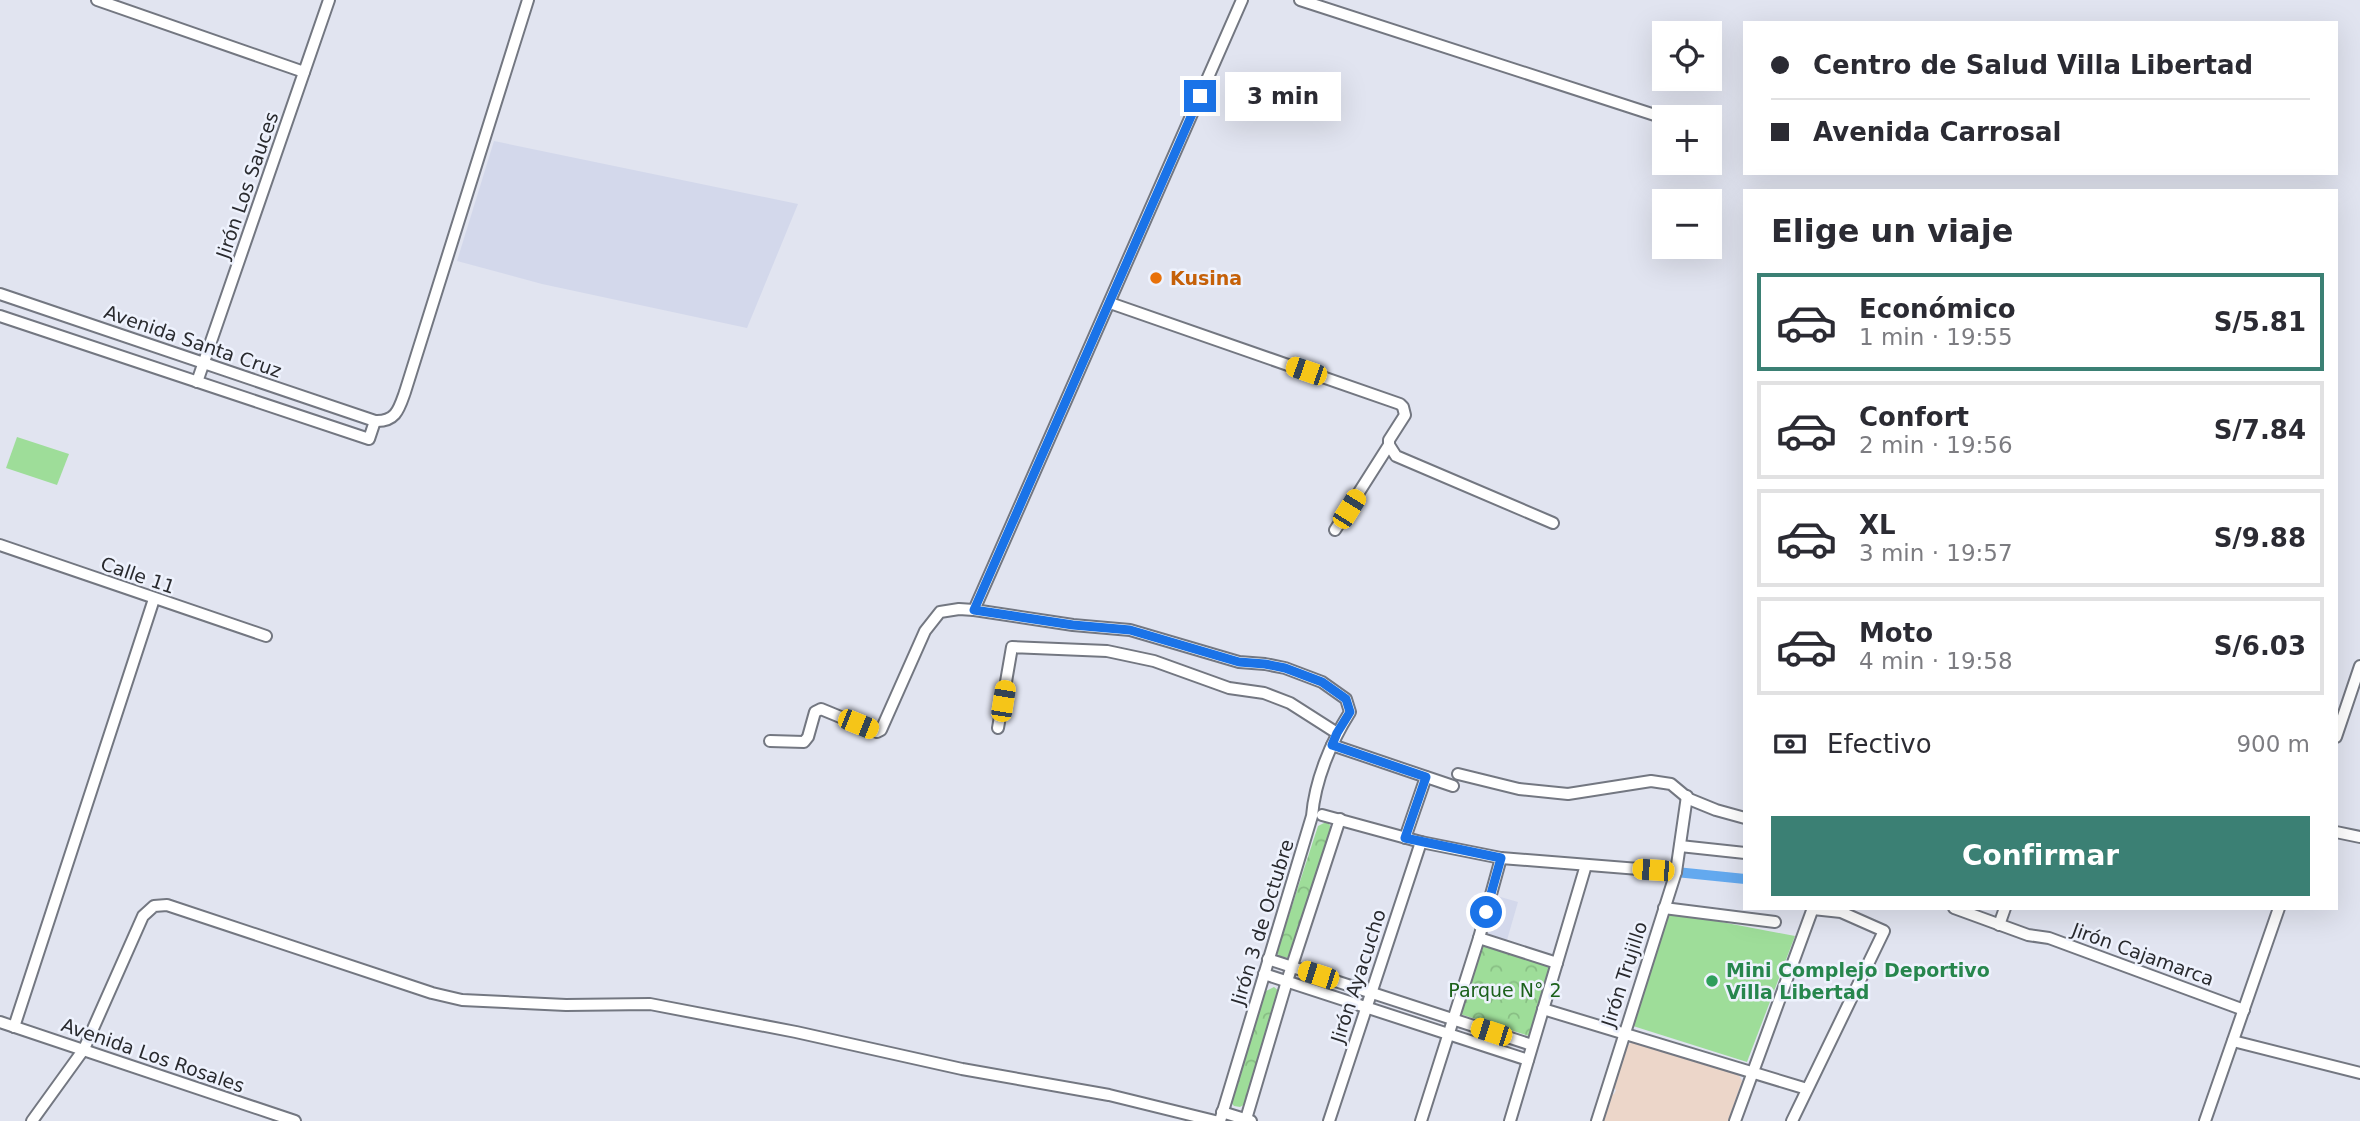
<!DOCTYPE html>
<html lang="es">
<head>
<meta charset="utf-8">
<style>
  :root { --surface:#fff; --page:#f7f7f7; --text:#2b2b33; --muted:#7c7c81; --line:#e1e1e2; --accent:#3b8074 }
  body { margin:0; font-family:"DejaVu Sans",sans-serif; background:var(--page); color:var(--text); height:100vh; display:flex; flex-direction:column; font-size:26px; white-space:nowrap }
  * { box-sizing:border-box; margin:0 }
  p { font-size:23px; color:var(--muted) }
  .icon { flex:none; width:38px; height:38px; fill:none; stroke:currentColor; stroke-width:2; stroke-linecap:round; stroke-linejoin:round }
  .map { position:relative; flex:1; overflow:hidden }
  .side { position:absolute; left:1743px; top:189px; width:595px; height:721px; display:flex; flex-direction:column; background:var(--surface); border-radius:0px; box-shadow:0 7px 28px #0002 }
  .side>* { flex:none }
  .hud { position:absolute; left:1743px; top:21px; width:595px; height:154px; border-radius:0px; box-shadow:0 7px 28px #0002; display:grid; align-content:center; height:154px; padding:0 28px; background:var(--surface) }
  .fabs { position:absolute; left:1652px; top:21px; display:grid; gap:14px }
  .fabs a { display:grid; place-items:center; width:70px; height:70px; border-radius:0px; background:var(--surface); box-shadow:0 7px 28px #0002; font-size:35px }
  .end { position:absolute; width:32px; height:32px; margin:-16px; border:9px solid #1a73e8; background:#fff; box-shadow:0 0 0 4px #fff }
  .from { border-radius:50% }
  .bubble { position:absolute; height:49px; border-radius:0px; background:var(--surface); box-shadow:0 7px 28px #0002; font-size:23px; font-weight:700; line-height:49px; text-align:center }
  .car { position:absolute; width:21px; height:42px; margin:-21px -10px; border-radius:9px; box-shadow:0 0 5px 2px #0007; background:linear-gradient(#f5c518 24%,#345 0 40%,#f5c518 0 76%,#345 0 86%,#f5c518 0) }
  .hud b { display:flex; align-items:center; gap:24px; height:66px; font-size:26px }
  .hud b+b { border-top:2px solid var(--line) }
  .hud i { width:18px; height:18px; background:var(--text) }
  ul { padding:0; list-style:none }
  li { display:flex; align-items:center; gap:21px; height:98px; margin:0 14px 10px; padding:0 14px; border:4px solid var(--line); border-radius:0px }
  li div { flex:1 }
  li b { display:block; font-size:26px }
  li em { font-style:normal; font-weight:700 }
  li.active { border-color:var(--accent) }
  li>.icon { width:63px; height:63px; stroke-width:1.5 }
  h2 { padding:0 28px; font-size:32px; line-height:84px }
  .pay { display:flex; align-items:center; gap:18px; height:77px; padding:0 28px; font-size:26px }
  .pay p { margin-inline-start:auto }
  .primary-button { display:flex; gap:14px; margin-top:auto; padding:14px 28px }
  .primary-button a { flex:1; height:80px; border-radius:0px; background:var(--accent); color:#fff; font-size:28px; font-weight:700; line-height:80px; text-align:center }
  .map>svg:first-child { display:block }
  .commercial { fill:#ecd6c9 }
  .built { fill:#d3d8eb }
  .park { fill:url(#park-crowns) }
  .pitch { fill:#9edd99 }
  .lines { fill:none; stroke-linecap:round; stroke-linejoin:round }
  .canal { stroke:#63a9ef; stroke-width:10 }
  .minor-casing { stroke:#737781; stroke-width:14 }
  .minor { stroke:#fff; stroke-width:10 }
  .route { stroke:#1a73e8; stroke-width:9 }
  .food-dot { fill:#e8710a; stroke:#eef2fd; stroke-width:2.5 }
  .leisure-dot { fill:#2e9e5b; stroke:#eef2fd; stroke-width:2.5 }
  .labels { text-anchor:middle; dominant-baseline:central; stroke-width:5; stroke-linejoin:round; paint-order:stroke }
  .street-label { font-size:19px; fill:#292a2e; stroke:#eef2fd }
  .food-label { font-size:19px; font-weight:bold; fill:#c56008; stroke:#eef2fd; text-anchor:start }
  .leisure-label { font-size:19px; font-weight:bold; fill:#27864d; stroke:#eef2fd; text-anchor:start }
  .park-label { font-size:19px; fill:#1b611b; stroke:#eef2fd }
</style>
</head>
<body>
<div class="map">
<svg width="2360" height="1121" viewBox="0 0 2360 1121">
  <defs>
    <pattern id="park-crowns" width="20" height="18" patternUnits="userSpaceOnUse" patternTransform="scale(1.75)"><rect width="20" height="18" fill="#9edd99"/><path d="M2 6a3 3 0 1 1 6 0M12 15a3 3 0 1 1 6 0" fill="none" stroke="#88be84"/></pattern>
  </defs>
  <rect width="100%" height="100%" fill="#e1e4f0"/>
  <polygon class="commercial" points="1633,1042 1739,1075 1742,1081 1728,1121 1603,1121 1611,1095 1614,1094 1616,1090 1614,1087 1627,1045"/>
  <g class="built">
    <polygon points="494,141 798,204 747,328 542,284 457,261"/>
    <polygon points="1497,896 1518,902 1507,940 1487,934"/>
  </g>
  <g class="park">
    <polygon points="1326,822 1329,824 1332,829 1289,958 1279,956 1277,952 1318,826"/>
    <polygon points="1482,943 1551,965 1529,1036 1460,1014"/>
    <polygon points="1274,987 1279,991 1279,996 1245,1104 1240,1107 1234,1106 1230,1101 1261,998 1266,991"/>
  </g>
  <g class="pitch">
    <polygon points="17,437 69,454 57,485 6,468"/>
    <polygon points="1669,912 1795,936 1747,1062 1633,1026 1666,916"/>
  </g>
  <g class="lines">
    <polyline class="canal" points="1676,872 1745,879"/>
    <defs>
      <g id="minor">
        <polyline points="97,0 304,72"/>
        <polyline points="1300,0 1664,118"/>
        <path d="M0,294l375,127c21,1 24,-12 30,-29l123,-392"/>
        <polyline points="1110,303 1400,404 1403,407 1405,415 1389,440 1389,445 1396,456 1553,523"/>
        <polyline points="0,316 369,439 375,421"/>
        <polyline points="197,382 329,0"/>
        <polyline points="1335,530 1389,445"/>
        <polyline points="0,545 266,636"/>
        <polyline points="974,610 1242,0"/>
        <polyline points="998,728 1012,647 1107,651 1154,661 1229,688 1264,693 1290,703 1337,733"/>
        <polyline points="2336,737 2360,666"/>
        <path d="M770,741l34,1 4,-5 7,-25 6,-3 56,23 4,-2 44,-99 15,-19 19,-3 15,1 99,15 57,5 109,32 26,2 20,4 37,14 24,17 4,13c-19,30 -35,68 -38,104l-92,305"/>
        <polyline points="1332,745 1453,786"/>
        <polyline points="1458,774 1519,789 1568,794 1651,781 1671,784 1689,799 1716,810 1745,818"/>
        <polyline points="1322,815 1421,842 1501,858 1676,872"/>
        <polyline points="2336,832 2360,837"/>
        <polyline points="1405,838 1426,777"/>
        <polyline points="1680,846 1745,853"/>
        <polyline points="1664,908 1775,922"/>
        <polyline points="1954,908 2028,935 2049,938 2244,1010"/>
        <polyline points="1999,925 2005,908"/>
        <polyline points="1479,938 1557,963"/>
        <polyline points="1268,959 1532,1045"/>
        <polyline points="1264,974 1528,1060"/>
        <polyline points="1543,1009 1807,1089"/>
        <polyline points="0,1022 295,1121"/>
        <polyline points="14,1027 154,599"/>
        <polyline points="2233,1041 2360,1073"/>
        <polyline points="1222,1112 1251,1121"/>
        <polyline points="1246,1119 1287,981 1340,819"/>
        <polyline points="32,1121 84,1049 143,916 154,906 167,905 432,993 462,1000 566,1005 650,1004 796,1032 962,1069 1109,1095 1215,1121"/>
        <polyline points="1329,1121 1421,842"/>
        <polyline points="1421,1121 1479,938 1501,858"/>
        <polyline points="1510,1121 1586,865"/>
        <polyline points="1597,1121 1676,872 1687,796"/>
        <polyline points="1735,1121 1813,908"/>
        <polyline points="1792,1121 1884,931 1841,912 1813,909"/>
        <polyline points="2205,1121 2279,908"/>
      </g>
    </defs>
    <use href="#minor" class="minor-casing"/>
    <use href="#minor" class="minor"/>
  </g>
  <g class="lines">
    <polyline class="route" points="1200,96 974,610 1073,625 1130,630 1239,662 1265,664 1285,668 1322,682 1346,699 1350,712 1337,733 1332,745 1426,777 1405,838 1501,858 1486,912"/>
  </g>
  <circle class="food-dot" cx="1156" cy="278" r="7"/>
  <circle class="leisure-dot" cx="1712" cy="981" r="7"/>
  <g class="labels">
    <g class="street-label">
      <text transform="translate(247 185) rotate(-71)">Jirón Los Sauces</text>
      <text transform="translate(193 341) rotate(19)">Avenida Santa Cruz</text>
      <text transform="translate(138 575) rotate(19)">Calle 11</text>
      <text transform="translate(1262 922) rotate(-73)">Jirón 3 de Octubre</text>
      <text transform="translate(2143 954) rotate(20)">Jirón Cajamarca</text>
      <text transform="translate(1624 974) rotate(-72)">Jirón Trujillo</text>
      <text transform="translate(1358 976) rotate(-72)">Jirón Ayacucho</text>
      <text transform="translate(153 1055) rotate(19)">Avenida Los Rosales</text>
    </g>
    <g class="food-label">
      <text x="1170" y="278">Kusina</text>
    </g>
    <g class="leisure-label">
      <text x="1726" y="970">Mini Complejo Deportivo<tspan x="1726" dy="22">Villa Libertad</tspan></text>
    </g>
    <g class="park-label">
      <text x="1505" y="990">Parque N° 2</text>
    </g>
  </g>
</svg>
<div class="fabs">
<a><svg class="icon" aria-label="locate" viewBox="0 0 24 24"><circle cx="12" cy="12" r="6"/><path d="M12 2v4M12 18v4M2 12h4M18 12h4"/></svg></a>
<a>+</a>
<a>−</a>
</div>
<i class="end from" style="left:1486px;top:912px"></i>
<i class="end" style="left:1200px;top:96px"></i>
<div class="bubble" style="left:1225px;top:72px;width:116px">3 min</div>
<i class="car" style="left:1306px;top:371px;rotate:289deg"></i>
<i class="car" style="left:1349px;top:509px;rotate:32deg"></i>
<i class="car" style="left:1003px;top:701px;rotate:9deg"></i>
<i class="car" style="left:858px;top:724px;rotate:112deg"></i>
<i class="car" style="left:1653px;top:870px;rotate:274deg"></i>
<i class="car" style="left:1318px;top:975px;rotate:288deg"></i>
<i class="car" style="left:1491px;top:1032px;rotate:288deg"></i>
<div class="hud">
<b><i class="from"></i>Centro de Salud Villa Libertad</b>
<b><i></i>Avenida Carrosal</b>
</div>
<section class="side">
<h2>Elige un viaje</h2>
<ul>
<li class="active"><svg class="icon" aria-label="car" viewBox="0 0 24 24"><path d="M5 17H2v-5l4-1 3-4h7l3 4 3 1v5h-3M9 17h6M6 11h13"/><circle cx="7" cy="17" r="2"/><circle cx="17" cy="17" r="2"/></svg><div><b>Económico</b><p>1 min · 19:55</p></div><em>S/5.81</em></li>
<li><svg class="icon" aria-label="car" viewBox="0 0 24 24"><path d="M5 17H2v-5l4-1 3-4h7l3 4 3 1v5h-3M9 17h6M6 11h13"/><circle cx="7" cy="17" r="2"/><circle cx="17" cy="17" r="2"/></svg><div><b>Confort</b><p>2 min · 19:56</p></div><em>S/7.84</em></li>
<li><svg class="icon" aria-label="car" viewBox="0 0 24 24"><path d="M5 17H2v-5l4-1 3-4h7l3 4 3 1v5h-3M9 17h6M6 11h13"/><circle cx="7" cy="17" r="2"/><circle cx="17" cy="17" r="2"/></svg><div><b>XL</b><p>3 min · 19:57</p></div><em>S/9.88</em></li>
<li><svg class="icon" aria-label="car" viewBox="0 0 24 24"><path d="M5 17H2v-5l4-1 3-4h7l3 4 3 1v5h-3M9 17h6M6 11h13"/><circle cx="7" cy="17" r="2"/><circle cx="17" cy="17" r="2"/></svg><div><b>Moto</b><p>4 min · 19:58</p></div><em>S/6.03</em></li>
</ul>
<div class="pay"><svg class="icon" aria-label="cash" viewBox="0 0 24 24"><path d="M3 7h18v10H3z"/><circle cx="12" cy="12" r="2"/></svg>Efectivo<p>900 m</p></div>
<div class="primary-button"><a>Confirmar</a></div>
</section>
</div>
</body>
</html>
